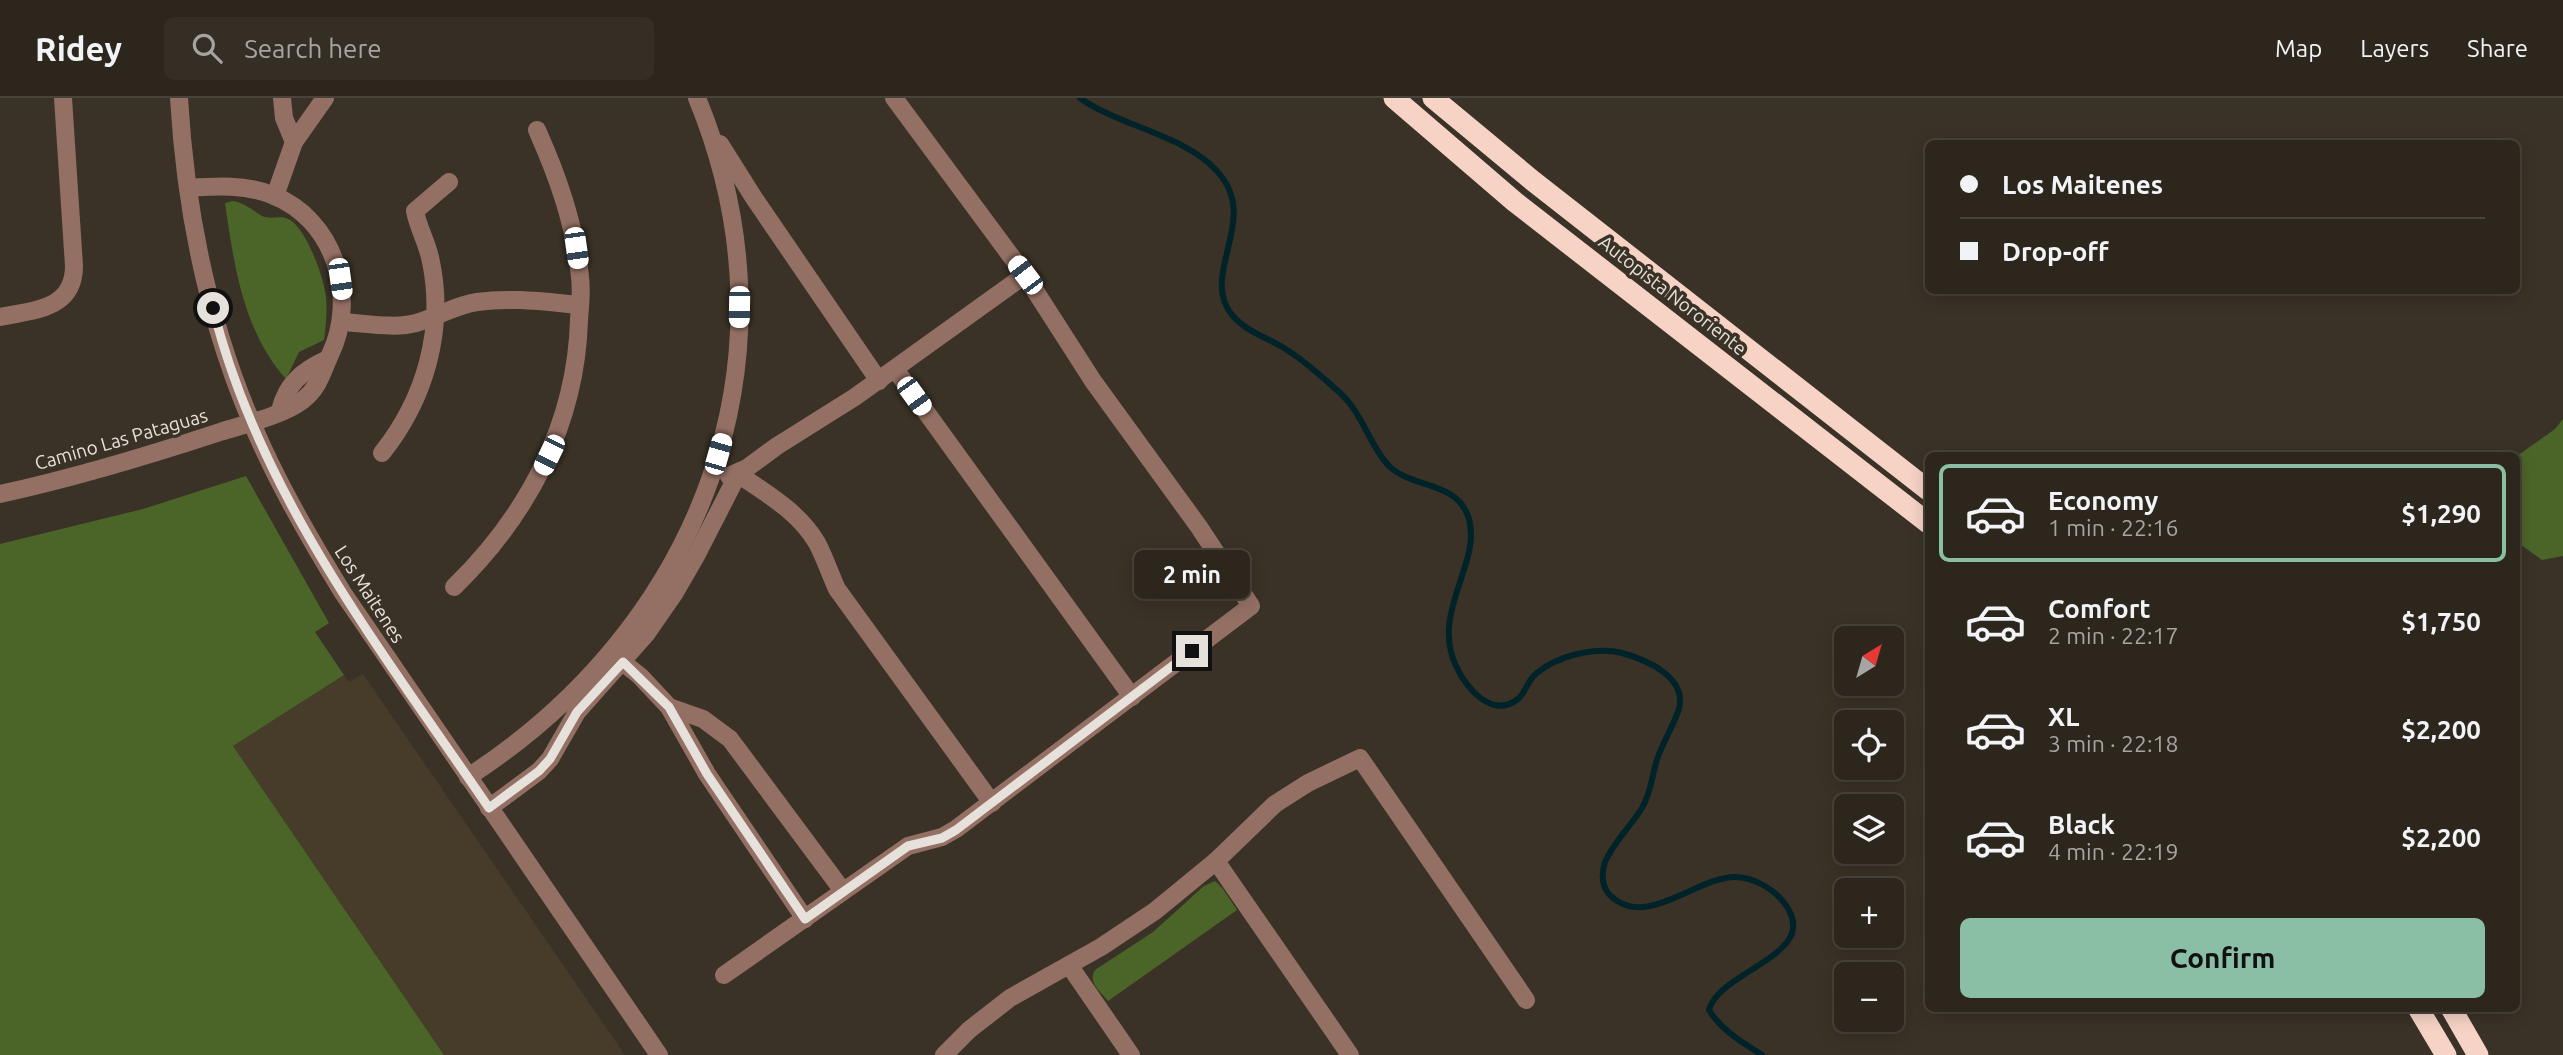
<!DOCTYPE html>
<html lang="en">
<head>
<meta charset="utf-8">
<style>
  :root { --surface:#2c261c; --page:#342e25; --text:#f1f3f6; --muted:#a6a5a3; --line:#48433b; --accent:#8abfa5 }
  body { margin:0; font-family:Ubuntu,sans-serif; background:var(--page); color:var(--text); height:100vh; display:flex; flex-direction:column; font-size:26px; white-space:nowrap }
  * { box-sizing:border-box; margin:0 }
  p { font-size:23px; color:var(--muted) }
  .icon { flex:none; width:38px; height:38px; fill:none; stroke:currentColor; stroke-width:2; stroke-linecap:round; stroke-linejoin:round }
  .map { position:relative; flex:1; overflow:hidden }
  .sheet { position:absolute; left:1925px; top:354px; width:595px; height:560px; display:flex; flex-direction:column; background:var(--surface); border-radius:10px; box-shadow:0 4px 18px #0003,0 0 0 2px var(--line) }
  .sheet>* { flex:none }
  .guide { position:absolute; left:1925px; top:42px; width:595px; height:154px; border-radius:10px; box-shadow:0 4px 18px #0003,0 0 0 2px var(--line); display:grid; align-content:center; height:154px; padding:0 35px; background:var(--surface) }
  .needle { width:46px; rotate:37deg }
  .tools { position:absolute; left:1834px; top:528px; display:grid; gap:14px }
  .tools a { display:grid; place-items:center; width:70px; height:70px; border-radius:10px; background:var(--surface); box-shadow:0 4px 18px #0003,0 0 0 2px var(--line); font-size:35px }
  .end { position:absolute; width:32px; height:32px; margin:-16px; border:9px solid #e6e1da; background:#111; box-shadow:0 0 0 4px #111 }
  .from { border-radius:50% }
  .bubble { position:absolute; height:49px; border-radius:10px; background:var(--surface); box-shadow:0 4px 18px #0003,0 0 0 2px var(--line); font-size:23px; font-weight:700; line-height:49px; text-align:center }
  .car { position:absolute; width:21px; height:42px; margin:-21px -10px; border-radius:9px; box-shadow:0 0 5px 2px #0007; background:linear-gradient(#fff 24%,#345 0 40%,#fff 0 76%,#345 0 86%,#fff 0) }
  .guide b { display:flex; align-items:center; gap:24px; height:66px; font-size:26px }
  .guide b+b { border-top:2px solid var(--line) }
  .guide i { width:18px; height:18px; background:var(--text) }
  ul { padding:12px 0 0; list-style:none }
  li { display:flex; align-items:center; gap:21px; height:98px; margin:0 14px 10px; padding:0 21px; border:4px solid transparent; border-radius:10px }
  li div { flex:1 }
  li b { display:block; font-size:26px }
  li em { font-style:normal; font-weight:700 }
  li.on { border-color:var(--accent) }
  li>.icon { width:63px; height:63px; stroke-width:1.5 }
  .cta { display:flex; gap:14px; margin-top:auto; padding:14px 35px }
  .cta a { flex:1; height:80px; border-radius:10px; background:var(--accent); color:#111; font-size:28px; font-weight:700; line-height:80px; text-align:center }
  header { display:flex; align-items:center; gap:42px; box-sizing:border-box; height:98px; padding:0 35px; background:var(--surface); border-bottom:2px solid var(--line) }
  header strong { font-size:33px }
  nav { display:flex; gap:38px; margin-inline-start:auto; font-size:24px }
  .search { width:490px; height:63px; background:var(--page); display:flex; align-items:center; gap:18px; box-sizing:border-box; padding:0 24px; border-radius:10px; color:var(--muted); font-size:26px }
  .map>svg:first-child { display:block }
  .built { fill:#473b29 }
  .green { fill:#4b6529 }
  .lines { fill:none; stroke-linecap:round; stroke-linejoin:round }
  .stream { stroke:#00232a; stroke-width:6 }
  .minor { stroke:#947064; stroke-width:18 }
  .highway { stroke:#f7d3c6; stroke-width:21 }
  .route { stroke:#e6e1da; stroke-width:9 }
  .labels { text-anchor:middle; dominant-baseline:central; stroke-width:7; stroke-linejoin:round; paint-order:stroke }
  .street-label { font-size:19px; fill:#e6e1da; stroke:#3a3226 }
</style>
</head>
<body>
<header>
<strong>Ridey</strong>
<div class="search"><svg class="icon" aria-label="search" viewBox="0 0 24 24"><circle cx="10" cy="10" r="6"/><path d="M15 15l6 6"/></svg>Search here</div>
<nav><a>Map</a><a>Layers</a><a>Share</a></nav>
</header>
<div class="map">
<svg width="2563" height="957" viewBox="0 0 2563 957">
  <rect width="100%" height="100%" fill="#3a3226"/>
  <polygon class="built" points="363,576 625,957 444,957 233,648 344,577 349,584"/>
  <g class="green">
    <path d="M233,103c12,2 19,9 29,15 9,4 18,-1 26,3 17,7 34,54 37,72 3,16 1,33 -1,49l-25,12 -13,27c-43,-48 -52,-114 -61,-176z"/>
    <polygon points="2563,321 2563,458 2542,462 2517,444 2517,358 2555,331"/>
    <polygon points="246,378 329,525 315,534 344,577 233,648 444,957 0,957 0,446 143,411"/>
    <path d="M1215,783l8,8 14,21 -129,91c-7,-9 -21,-19 -13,-31l58,-38 51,-46z"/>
  </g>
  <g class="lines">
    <path class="stream" d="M1080,0c39,28 104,37 136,72 47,49 -18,103 16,145 14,17 37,23 55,35 18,11 35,27 51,41 25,22 30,52 50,74 23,24 67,15 80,51 16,45 -38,95 -12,150 11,23 36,53 62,33 9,-8 9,-19 19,-26 20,-17 59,-27 85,-20 25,7 65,24 57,56 -5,15 -14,30 -20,45 -7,17 -7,38 -17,54 -11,18 -28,33 -37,54 -3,9 -4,22 3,31 36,40 88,-17 128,-16 19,1 38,12 49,27 38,51 -66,66 -76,106 13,21 33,32 53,45"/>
    <g class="minor">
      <path d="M179,0c7,120 33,241 84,350 23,50 51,98 80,145l316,462"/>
      <polyline points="282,0 284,20 294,44"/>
      <polyline points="720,46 754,100 879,283"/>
      <polyline points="275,98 294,44 325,0"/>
      <path d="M0,219c33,-7 74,-7 74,-51l-11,-168"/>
      <path d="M341,224c23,1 53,7 75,1 22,-6 39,-18 61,-21 34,-5 69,0 103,3"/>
      <polyline points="895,271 1132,599"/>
      <path d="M280,313c6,-27 23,-41 48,-52"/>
      <path d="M382,355c43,-54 63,-123 49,-191 -3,-18 -13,-34 -16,-51l34,-29"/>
      <path d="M738,376c29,20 61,38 79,69 8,15 13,31 20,46l155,214"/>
      <polyline points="729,378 747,370 777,348 855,299 1025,177"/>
      <path d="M0,396c74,-16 147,-38 220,-62 25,-8 62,-16 83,-32 16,-12 19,-28 27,-45 28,-58 5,-136 -58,-160 -27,-11 -55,-9 -84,-7"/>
      <path d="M454,489c74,-72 122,-163 125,-267 1,-14 3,-29 1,-43 -5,-52 -22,-100 -43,-147"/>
      <polyline points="616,559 640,578 669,609 707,676 805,821"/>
      <polyline points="669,609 703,621 730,641 843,793"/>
      <path d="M468,679c232,-150 337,-417 229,-679"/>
      <polyline points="489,710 539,673 550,661 577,614 647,535 674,496 696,458 738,376"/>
      <polyline points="1216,763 1350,957"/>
      <polyline points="1069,867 1131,957"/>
      <polyline points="724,877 908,748 942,739 956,731 1251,508 1199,429 1093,283 1025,177 894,0"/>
      <polyline points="944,957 969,932 1010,900 1101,849 1155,813 1216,763 1275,706 1308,685 1360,660 1526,902"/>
    </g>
    <g class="highway">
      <polyline points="1394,0 1515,104 1928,425"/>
      <polyline points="1433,0 1533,83 1928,392"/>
      <polyline points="2418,910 2446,957"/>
      <polyline points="2451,910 2478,957"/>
    </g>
  </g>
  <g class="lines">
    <path class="route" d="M213,210c46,187 169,343 276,500l50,-37 11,-12 27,-47 46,-50 46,45 38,67 98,145 103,-73 34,-8 14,-8 236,-179"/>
  </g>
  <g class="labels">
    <g class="street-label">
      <text transform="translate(1673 197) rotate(38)">Autopista Nororiente</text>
      <text transform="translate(121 341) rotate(-16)">Camino Las Pataguas</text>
      <text transform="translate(370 496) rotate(57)">Los Maitenes</text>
    </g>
  </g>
</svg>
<div class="tools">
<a><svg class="needle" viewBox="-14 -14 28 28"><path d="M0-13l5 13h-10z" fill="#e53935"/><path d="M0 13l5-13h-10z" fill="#a6a5a3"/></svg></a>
<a><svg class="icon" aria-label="locate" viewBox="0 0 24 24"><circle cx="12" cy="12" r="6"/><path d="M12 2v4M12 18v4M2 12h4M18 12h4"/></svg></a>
<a><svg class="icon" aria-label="layers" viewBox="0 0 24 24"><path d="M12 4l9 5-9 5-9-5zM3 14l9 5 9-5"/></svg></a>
<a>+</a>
<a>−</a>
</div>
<i class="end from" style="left:213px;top:210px"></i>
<i class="end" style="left:1192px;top:553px"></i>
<div class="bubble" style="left:1134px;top:452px;width:116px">2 min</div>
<i class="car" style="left:576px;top:150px;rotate:172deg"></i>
<i class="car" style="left:1025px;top:177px;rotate:323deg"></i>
<i class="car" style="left:340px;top:181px;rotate:172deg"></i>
<i class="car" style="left:739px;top:209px;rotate:181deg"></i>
<i class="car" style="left:914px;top:298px;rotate:144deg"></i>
<i class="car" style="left:718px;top:356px;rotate:16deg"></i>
<i class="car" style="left:549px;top:357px;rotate:206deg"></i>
<div class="guide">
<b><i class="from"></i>Los Maitenes</b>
<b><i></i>Drop-off</b>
</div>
<section class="sheet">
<ul>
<li class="on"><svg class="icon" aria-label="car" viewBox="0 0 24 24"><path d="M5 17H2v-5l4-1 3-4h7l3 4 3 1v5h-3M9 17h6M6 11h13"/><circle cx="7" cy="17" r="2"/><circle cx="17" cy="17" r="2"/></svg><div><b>Economy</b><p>1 min · 22:16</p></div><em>$1,290</em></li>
<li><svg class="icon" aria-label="car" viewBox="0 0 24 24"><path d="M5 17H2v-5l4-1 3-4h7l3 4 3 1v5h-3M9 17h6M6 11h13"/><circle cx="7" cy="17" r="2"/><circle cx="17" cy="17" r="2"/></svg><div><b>Comfort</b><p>2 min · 22:17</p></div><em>$1,750</em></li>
<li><svg class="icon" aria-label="car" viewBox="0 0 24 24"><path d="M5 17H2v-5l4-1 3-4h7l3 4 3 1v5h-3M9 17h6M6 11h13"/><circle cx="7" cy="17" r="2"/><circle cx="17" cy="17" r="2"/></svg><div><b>XL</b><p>3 min · 22:18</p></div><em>$2,200</em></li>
<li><svg class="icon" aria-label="car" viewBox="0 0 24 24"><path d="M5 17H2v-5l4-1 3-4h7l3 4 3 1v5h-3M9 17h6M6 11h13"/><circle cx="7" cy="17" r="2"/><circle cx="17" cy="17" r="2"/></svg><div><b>Black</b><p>4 min · 22:19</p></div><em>$2,200</em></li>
</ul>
<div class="cta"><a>Confirm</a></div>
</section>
</div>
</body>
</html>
